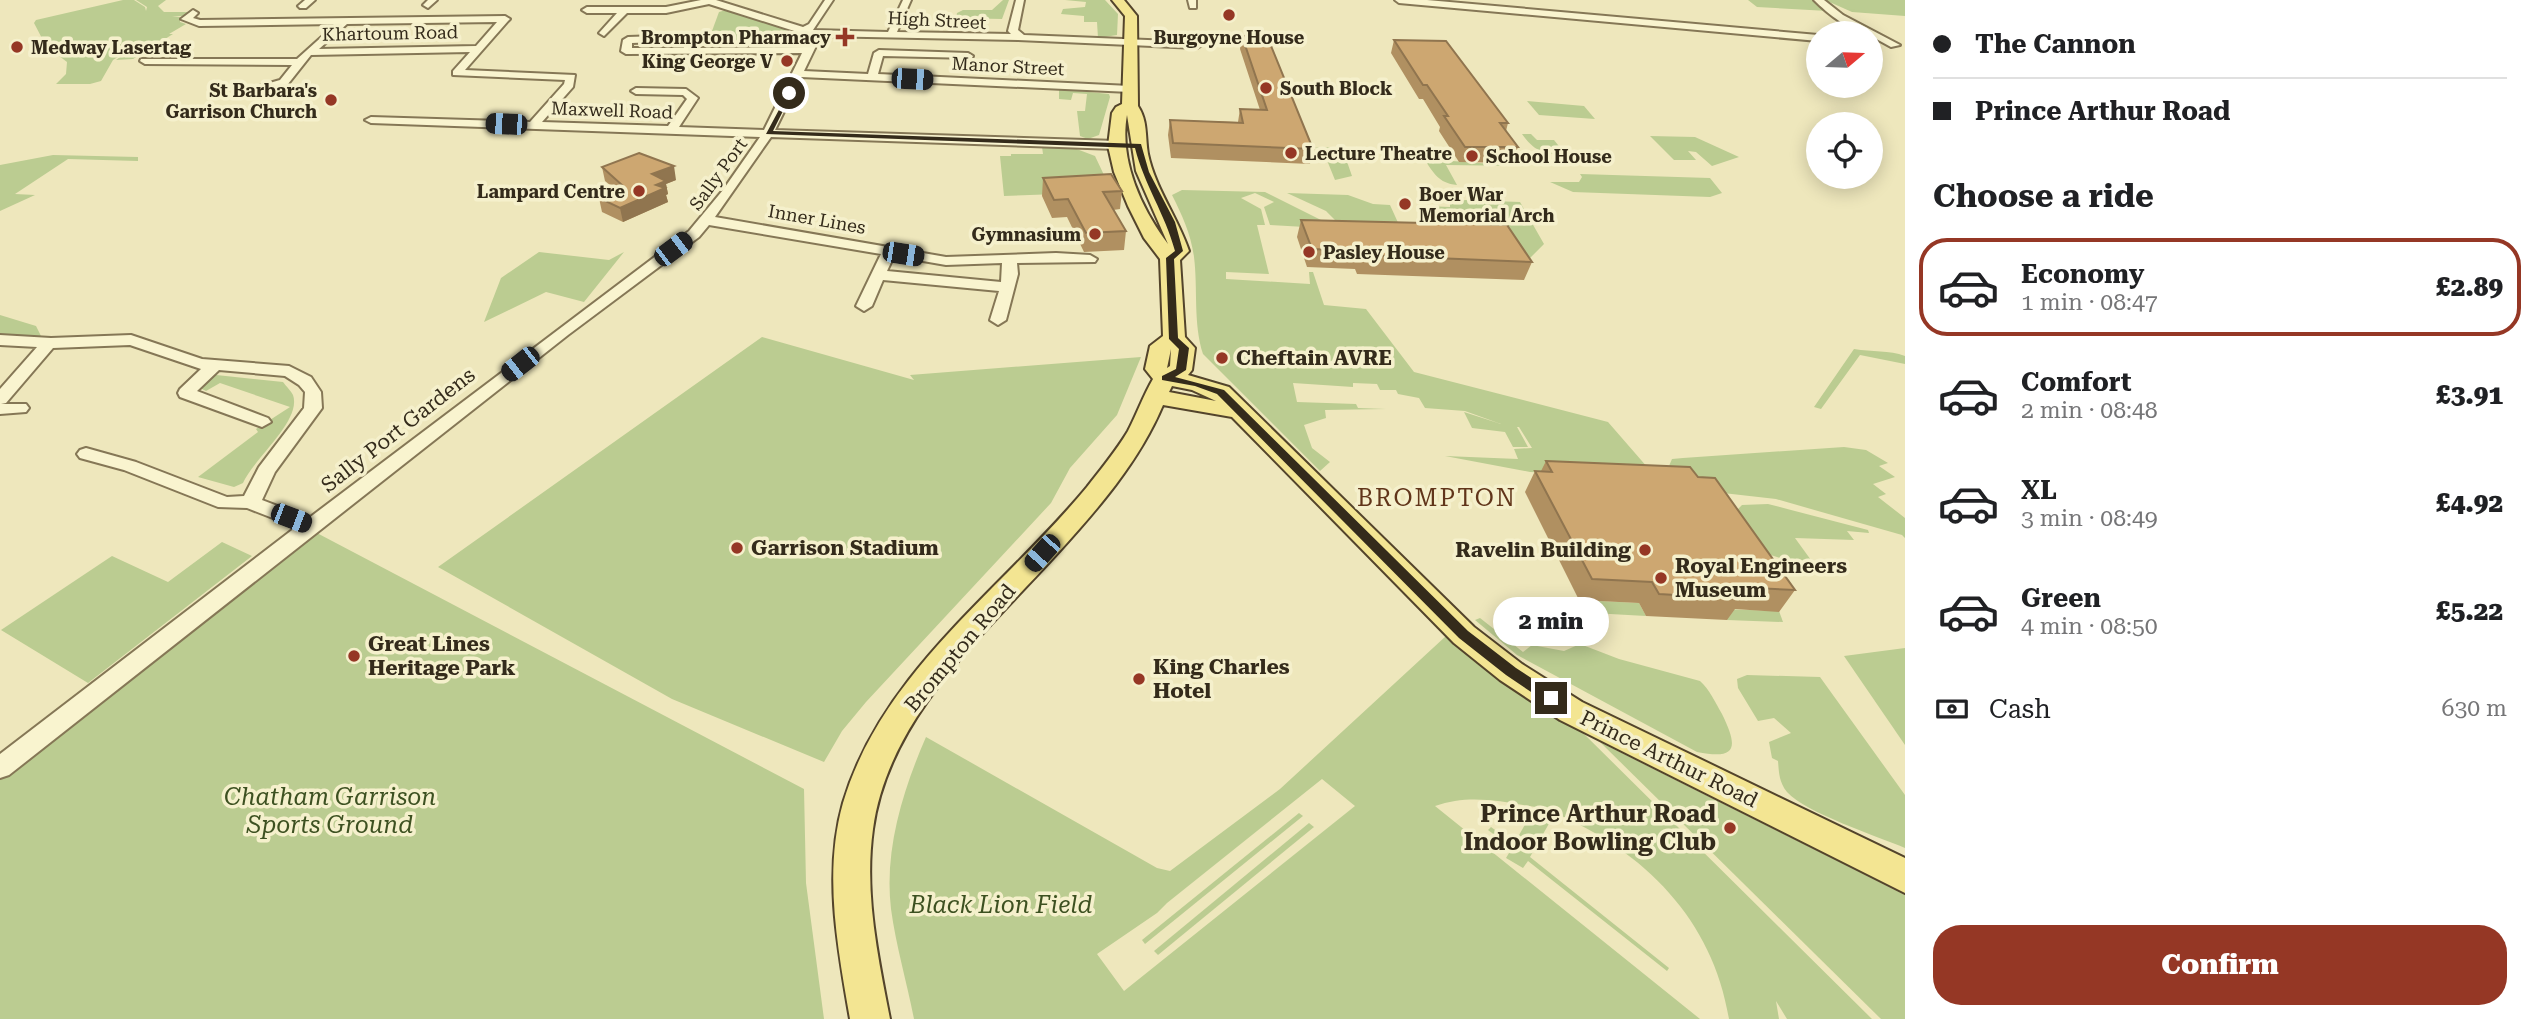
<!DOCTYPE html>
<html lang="en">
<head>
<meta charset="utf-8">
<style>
  :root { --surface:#fff; --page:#f2f2f2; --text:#202124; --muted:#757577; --line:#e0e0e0; --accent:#953725 }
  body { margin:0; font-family:"Roboto Serif",serif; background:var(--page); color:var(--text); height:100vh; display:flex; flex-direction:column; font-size:26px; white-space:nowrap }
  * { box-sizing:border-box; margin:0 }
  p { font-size:23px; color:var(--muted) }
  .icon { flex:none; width:38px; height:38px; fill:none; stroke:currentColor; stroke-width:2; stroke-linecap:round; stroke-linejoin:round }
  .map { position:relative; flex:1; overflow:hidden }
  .panel { display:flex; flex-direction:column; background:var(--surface); width:630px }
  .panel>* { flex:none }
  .guide { display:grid; align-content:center; height:154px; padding:0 28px; background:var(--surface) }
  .needle { width:46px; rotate:71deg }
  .tools { position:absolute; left:1806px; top:21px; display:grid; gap:14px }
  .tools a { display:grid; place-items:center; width:77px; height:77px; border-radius:50%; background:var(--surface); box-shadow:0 4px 18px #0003; font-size:35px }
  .end { position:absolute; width:32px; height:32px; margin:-16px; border:9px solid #342b1b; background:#fff; box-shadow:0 0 0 4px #fff }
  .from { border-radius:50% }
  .bubble { position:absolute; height:49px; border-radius:24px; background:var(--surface); box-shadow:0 4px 18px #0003; font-size:23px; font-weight:800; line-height:49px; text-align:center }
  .car { position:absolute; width:21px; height:42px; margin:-21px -10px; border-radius:9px; box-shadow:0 0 5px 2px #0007; background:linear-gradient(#222 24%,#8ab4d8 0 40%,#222 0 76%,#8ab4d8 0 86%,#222 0) }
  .guide b { display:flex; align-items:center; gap:24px; height:66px; font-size:26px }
  .guide b+b { border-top:2px solid var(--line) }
  .guide i { width:18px; height:18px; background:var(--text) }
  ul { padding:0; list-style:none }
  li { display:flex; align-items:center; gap:21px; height:98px; margin:0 14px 10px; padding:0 14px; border:4px solid transparent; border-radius:28px }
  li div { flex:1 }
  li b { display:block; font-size:26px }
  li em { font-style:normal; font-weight:800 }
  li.selected { border-color:var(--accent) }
  li>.icon { width:63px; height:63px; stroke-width:1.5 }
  h2 { padding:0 28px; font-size:32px; line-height:84px }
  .pay { display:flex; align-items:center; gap:18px; height:77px; padding:0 28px; font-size:26px }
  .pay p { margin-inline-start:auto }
  .action { display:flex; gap:14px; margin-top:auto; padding:14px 28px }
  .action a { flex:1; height:80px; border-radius:28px; background:var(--accent); color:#fff; font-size:28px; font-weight:800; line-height:80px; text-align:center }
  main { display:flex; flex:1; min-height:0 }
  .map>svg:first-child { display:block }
  .green { fill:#bbcc91; fill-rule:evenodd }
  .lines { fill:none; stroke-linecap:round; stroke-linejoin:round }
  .minor-casing { stroke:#857756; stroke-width:4 }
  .major-casing { stroke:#53442b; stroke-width:4 }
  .minor { fill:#f9f4cf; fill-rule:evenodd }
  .major { fill:#f3e592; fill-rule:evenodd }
  .wall { fill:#b09061 }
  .shaded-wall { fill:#90754f }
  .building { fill:#cda771; stroke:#90754f; stroke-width:2 }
  .route { fill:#342b1b }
  .poi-dot { fill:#953725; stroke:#f5f0cc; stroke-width:2.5 }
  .labels { text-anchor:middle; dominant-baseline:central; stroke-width:7; stroke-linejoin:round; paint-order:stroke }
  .far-street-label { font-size:18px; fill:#342b1b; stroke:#f5f0cc }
  .far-poi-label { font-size:18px; font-weight:bold; fill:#342b1b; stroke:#f5f0cc; text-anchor:start }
  .poi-label { font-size:21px; font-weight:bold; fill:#342b1b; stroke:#f5f0cc; text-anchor:start }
  .street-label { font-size:21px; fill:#342b1b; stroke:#f5f0cc }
  .quarter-label { font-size:24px; letter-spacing:2px; fill:#61351a; stroke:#f5f0cc }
  .near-park-label { font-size:24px; font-style:italic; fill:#3d5121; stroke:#f5f0cc }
  .near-poi-label { font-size:24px; font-weight:bold; fill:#342b1b; stroke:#f5f0cc; text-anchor:end }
</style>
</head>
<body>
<main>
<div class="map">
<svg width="1905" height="1019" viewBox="0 0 1905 1019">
  <rect width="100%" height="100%" fill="#eee7bc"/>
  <g class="green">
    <polygon points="123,0 134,0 145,7 146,11 147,7 136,0 166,0 158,6 164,12 189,12 183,16 172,16 180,17 180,22 186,24 169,34 173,34 133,59 116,60 131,49 113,60 101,81 90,84 56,84 66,74 67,62 46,46 34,23 36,20"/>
    <polygon points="1003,0 1009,0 1002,19 956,18 957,13 963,10 992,10"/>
    <polygon points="1065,0 1105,0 1118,14 1117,35 1098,38 1097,22 1084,22 1084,16 1061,14 1063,9 1085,7 1086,2"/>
    <polygon points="1748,0 1814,0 1828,11 1757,7"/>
    <polygon points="1825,0 1905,0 1905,16 1852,12"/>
    <polygon points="726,10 799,31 802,40 797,49 705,50 719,12"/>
    <polygon points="1059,89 1109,94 1110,97 1099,135 1088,139 1080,136 1077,111 1085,111 1087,94 1073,93 1071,100 1059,99"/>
    <polygon points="1527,101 1584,106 1595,119 1539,115"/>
    <path d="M1522,134h9l6,6h17l12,15c-22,-1 -31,-3 -44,-21z"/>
    <polygon points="1650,136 1695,137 1739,157 1712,166 1696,152 1688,151 1696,160 1674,160"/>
    <polygon points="1042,147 1074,148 1095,156 1112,192 1004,196 1000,156 1011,156 1011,154 1043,154"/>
    <polygon points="1312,147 1362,148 1368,154 1345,156 1352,176 1335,180 1322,148"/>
    <path d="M1394,150l54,1 -14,1 5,8 53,4 25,-5 5,7 -76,-1 11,20c-19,-2 -23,-12 -33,-26l-26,-3z"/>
    <polygon points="53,155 138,157 138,161 68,159 15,194 35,195 0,211 0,165"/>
    <polygon points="1580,174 1710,178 1722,193 1710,197 1573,192 1550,182 1579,182 1582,177"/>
    <path d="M1182,190l83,2 58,29v7l-53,-3 -6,-18 10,-5 -19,-9 -14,5 20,11 4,16h-8l12,49 -43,-2v7l84,5 -1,-12h4l11,33 42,4 48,63 194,50 40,46 -17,9 -101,-5 -85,-16 73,3 -4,-10 18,-1 -13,-21h-2l11,20h-15l-8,-15 -33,-4 -8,-16 37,12 -36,-13 -40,-3 -6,-10 -21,-4 -2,-4h-16l-3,-6 -24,-1v4l-60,-4 4,19 59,2 2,4 28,1 -61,1 1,8 -22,7 8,23 18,14 -10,9 -117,-117c-10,-31 -5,-65 -9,-97 -3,-23 -12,-42 -22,-62z"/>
    <polygon points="1287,193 1348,195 1373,204 1390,205 1400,227 1337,222 1326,211"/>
    <polygon points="1465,200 1520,202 1544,244 1528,260 1437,228 1425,206 1450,207 1450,204"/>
    <polygon points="539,252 609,260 624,252 584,302 546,292 484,322 501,278"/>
    <polygon points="0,315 36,326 43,340 0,337"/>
    <polygon points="762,337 914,380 910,375 1141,357 1117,415 1070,468 1051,503 866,702 842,731 824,762 672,699 438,567"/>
    <path d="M1854,349c18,3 35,1 51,7v8l-45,-9 -39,54 -7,-2z"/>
    <path d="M207,374l76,8c3,4 8,9 10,13 9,26 -40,64 -50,88l-9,4 -36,-10 60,-45 -2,-3 34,-22 -70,-24 -14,8 -8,-4z"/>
    <polygon points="1844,447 1866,450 1888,463 1879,466 1895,477 1873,484 1886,494 1878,497 1905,518 1905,538 1902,535 1776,499 1723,493 1673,471 1669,466 1672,459 1683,458"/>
    <path d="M1768,504l100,26 1,3 -22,-2 7,9 -59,-2 21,29c-17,0 -32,-9 -50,-13l-29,-44 5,-5z"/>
    <polygon points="315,532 804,789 806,883 824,1019 0,1019 0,780"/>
    <polygon points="222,542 252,556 88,683 1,630 112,556 168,582"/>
    <polygon points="1579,600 1639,603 1646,616 1592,613 1587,610"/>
    <polygon points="1720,609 1779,611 1783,622 1727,620"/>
    <path d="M1480,618l43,34 9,-7 32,6 16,-7 39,15 81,22c10,9 15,21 22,33 16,33 16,46 -25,38l-180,-97 -42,-35z"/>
    <path d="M1446,636l29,26 104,67 293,290h-85l-11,-18 3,18h-50c-16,-99 -84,-167 -174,-206l-25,44 139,111 -2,3 -139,-110 -5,7 -17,-10 6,-10 -24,-18 3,-3 23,17 21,-37c-34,-6 -67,-13 -100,-1l265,213h-786c-7,-36 -18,-73 -23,-110 -7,-59 12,-119 35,-172l231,131 13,3 110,-82zM1322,779l33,27 -231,185 -27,-37 60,-41 10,-10z"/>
    <polygon points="1905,648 1905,745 1844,656"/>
    <path d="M1747,675l73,2 85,118v53c-28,-12 -99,-35 -118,-56 -8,-10 -8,-19 -9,-31l-6,-3 -3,-16 22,-9 -17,-15 -16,3 -20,-33 -1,-9z"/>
    <polygon points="1600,742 1905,895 1905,1019 1881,1019"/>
    <polygon points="1299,813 1303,816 1145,944 1142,940"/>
    <polygon points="1309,823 1314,827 1158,955 1154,951"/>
  </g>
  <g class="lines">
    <defs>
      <g id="minor">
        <polygon points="305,0 315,0 306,8 300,8 298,6"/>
        <polygon points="428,0 437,0 428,8 423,5"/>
        <path d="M701,0h15l87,27 6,-3 16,-24h8l-20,30 75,2 15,-32h8l-14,32 114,2 -3,-3 8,-31h8l-6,30 6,5 173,7 5,3 -5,3 -179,-8 -201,-4 1,6 -14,29 64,3 6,-21 5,-3 89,3 5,3 -1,2 -89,-2 -5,18 252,12 5,3 -5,3 -329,-15 -26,53 341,11 6,4 -6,4 -345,-12 -56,80 231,40 110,-4 34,2 7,4 -2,3 -78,1 1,11 -12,46 -8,5 -8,-5 9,-29 -116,-11 -11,26 -8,5 -8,-5 25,-52 -172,-29 -10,12 -131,98 -559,440 -9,3v-24l296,-227 -49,-19 -29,-1 -94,-37 -44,-12 -3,-4 3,-4 6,-2 50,14 91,35 17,-1 15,-29 45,-59 1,-16 -6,-7 -14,-9 -66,-6 -22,21 71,27 3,4 -9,5 -82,-30 -2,-4 2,-4 21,-20 -71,-24 -77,3 -47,55 -5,1h25l3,4 -3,4 -26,2v-25l37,-42 -37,-2v-10l51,3 80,-3 71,24 87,7 22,11 10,15 1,16 -47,64 -13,28 47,18 380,-287 34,-41 37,-53 -389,-14 -6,-3 6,-3 159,5 34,-38 1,-4 -112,-5v-4l17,-19 -159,3 -23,29 -25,7 -4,-1v-4l21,-6 12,-15 -147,-1 -5,-3 1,-2h156l39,-35 -137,2 -18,-7 12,-9 5,3 -5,5 7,2 305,-4 5,3 -2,2 -43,49 110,5 -2,12 -31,35 126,4 19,-27 -4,-4 -47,-1 -5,-3 5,-3 50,1 12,9 -19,29 85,3 38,-77 -176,1 -5,-3 2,-11 5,-3 59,-2 5,3 2,10 112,-1 2,-5 -1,-7 -98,-31 -43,9h-39l-23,23 -5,-3 18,-20h-30l-5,-3 5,-3h79zM497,22l-21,24 -157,3 28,-25zM683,41l1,7h-52v-5zM894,256l52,9 56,-2 -1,19 -114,-11z"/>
        <polygon points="1188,0 1196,0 1196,8 1190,8"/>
        <polygon points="1395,0 1427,0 1818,35 1818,41 1399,3"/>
        <path d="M1814,0h10l19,15 57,30 -9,2 -20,-11v-3c-20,0 -44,-20 -57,-33z"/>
      </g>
      <path id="major" d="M1112,0h12l13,16 1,90c10,15 7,31 10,48 7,34 30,64 41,97l-9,9 5,77 10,11 -3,22 -4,5 41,12 245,240 48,37 60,38 323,156v35l-345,-173 -60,-40 -46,-37 -222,-226 -69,-12c-24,57 -66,105 -107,150 -72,79 -168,163 -183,274 -9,64 5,128 17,190h-40c-12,-69 -27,-146 -7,-216 39,-132 160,-214 244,-316 14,-18 29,-36 41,-56 9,-17 15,-35 25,-52l-8,-10 5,-23 13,-10 -3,-77 -16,-21 -16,-32 -14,-34 -6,-26 4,-33 4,-6 6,-3 3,-88zM1127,115l9,56 32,73c-27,-36 -49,-84 -41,-129zM1171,349l-1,17 -3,2zM1172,386l20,4 24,11 -47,-9z"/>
    </defs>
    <use href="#minor" class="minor-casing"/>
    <use href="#major" class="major-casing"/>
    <use href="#minor" class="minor"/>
    <use href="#major" class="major"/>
  </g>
  <g class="wall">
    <polygon points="1242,36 1313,149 1310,164 1171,158 1168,135 1170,120 1238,122 1240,109 1260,110 1240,49"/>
    <polygon points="1394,40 1508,123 1506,131 1518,147 1512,163 1459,162 1439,131 1440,127 1423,99 1419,99 1391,53"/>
    <polygon points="602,167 676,180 666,184 668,194 666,195 668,202 623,222 602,212 599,198 615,189 605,181"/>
    <polygon points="1043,178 1122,191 1120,209 1113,210 1126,231 1124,250 1084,252 1067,217 1052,218 1042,196"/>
    <polygon points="1301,220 1532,262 1524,280 1357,274 1355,269 1307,267 1297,237"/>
    <polygon points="1546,461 1698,477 1795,590 1779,612 1735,609 1727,620 1646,616 1639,603 1579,600 1525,492 1535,471 1541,471"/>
  </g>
  <polygon class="shaded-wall" points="674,166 676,180 666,184 668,194 666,195 668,202 623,222 620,208 652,174"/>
  <g class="building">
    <polygon points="1242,36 1267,36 1313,149 1173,143 1170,120 1243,123 1240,109 1267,110"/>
    <polygon points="1394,40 1446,41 1508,123 1500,123 1518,147 1465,147 1444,116 1448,116 1427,85 1423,85"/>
    <polygon points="639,153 674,166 652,174 666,181 656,185 665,188 620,208 599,198 622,185 602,167"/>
    <polygon points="1111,174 1122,191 1103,192 1126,231 1086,233 1068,199 1054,200 1043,178"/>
    <polygon points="1301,220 1507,225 1532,262 1362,255 1361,251 1312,249"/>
    <polygon points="1546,461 1690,467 1698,477 1715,478 1795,590 1735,587 1742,599 1659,594 1652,582 1592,579 1535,471 1552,472"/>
  </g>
  <path class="route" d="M789,91l3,2 -19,38 368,13 8,28 26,50 8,29 -9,8 4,79 11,10 -3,22 -11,7 49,13 244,241 48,37 40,26v8h-10l-40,-27 -47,-37 -242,-244 -22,-8 -33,-6v-4l14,-7 3,-20 -10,-10 -3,-81 9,-7c-10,-37 -31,-67 -40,-103l-369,-14z"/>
  <g class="poi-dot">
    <circle cx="1229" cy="15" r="7"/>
    <path d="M841.5 26.5h7v7h7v7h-7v7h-7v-7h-7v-7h7z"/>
    <circle cx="17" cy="47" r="7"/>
    <circle cx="787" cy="61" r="7"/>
    <circle cx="1266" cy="88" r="7"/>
    <circle cx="331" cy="100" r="7"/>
    <circle cx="1291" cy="153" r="7"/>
    <circle cx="1472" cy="156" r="7"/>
    <circle cx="639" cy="191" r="7"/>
    <circle cx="1405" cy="204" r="7"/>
    <circle cx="1095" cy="234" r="7"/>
    <circle cx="1309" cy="252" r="7"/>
    <circle cx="1222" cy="358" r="7"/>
    <circle cx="737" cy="548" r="7"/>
    <circle cx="1645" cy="550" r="7"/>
    <circle cx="1661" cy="578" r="7"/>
    <circle cx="354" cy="656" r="7"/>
    <circle cx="1139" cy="679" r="7"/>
    <circle cx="1730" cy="828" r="7"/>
  </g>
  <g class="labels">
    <g class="far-street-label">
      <text transform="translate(937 20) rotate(3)">High Street</text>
      <text transform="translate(390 33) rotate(-1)">Khartoum Road</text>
      <text transform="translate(1008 66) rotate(3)">Manor Street</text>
      <text transform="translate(612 110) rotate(2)">Maxwell Road</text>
      <text transform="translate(718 174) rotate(-54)">Sally Port</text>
      <text transform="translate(817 219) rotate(10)">Inner Lines</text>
    </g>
    <g class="far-poi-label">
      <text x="831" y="37" text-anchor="end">Brompton Pharmacy</text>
      <text x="1229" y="37" text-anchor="middle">Burgoyne House</text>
      <text x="31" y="47">Medway Lasertag</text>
      <text x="773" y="61" text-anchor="end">King George V</text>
      <text x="1280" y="88">South Block</text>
      <text x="317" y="90" text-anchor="end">St Barbara's<tspan x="317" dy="21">Garrison Church</tspan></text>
      <text x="1305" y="153">Lecture Theatre</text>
      <text x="1486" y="156">School House</text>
      <text x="625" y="191" text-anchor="end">Lampard Centre</text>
      <text x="1419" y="194">Boer War<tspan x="1419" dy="21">Memorial Arch</tspan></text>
      <text x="1081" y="234" text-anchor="end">Gymnasium</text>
      <text x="1323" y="252">Pasley House</text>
    </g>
    <g class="poi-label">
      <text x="1236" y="358">Cheftain AVRE</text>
      <text x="751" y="548">Garrison Stadium</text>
      <text x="1631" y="550" text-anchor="end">Ravelin Building</text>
      <text x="1675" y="566">Royal Engineers<tspan x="1675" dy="24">Museum</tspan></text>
      <text x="368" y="644">Great Lines<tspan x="368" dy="24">Heritage Park</tspan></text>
      <text x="1153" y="667">King Charles<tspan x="1153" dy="24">Hotel</tspan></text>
    </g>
    <g class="street-label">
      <text transform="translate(398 430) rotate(-38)">Sally Port Gardens</text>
      <text transform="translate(960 648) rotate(-50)">Brompton Road</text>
      <text transform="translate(1669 759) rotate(26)">Prince Arthur Road</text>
    </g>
    <g class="quarter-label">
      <text x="1437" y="498">BROMPTON</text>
    </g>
    <g class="near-park-label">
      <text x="330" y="797">Chatham Garrison<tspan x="330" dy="28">Sports Ground</tspan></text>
      <text x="1001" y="905">Black Lion Field</text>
    </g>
    <g class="near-poi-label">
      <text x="1716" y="814">Prince Arthur Road<tspan x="1716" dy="28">Indoor Bowling Club</tspan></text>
    </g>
  </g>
</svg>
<div class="tools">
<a><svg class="needle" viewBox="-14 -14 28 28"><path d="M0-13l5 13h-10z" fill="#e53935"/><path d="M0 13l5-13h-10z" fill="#757577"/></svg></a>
<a><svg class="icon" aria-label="locate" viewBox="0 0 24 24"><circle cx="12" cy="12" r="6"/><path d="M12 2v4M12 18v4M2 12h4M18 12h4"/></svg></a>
</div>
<i class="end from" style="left:789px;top:93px"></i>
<i class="end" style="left:1551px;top:698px"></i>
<div class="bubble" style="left:1493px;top:597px;width:116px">2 min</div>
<i class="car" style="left:912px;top:79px;rotate:93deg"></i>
<i class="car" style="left:506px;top:124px;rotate:272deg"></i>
<i class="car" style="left:673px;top:249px;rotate:53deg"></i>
<i class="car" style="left:903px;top:254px;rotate:99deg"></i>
<i class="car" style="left:520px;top:364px;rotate:232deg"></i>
<i class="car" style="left:291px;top:518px;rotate:111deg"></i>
<i class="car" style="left:1042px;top:553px;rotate:222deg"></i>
</div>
<section class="panel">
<div class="guide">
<b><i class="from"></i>The Cannon</b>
<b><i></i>Prince Arthur Road</b>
</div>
<h2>Choose a ride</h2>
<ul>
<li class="selected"><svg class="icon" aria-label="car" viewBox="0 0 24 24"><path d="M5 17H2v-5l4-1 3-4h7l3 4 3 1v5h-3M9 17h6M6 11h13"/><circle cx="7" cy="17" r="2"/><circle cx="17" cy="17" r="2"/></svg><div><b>Economy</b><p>1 min · 08:47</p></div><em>£2.89</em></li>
<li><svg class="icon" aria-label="car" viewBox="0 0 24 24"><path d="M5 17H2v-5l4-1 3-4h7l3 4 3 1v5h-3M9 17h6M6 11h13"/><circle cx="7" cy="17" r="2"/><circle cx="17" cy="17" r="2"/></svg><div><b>Comfort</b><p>2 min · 08:48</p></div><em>£3.91</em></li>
<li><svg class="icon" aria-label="car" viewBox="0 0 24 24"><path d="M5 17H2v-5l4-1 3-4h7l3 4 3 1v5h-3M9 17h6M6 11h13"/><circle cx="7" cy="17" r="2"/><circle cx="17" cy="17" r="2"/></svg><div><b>XL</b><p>3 min · 08:49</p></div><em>£4.92</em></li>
<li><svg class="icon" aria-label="car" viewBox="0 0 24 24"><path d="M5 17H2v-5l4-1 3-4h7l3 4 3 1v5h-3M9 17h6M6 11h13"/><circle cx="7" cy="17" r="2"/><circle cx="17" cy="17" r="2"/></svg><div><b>Green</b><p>4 min · 08:50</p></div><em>£5.22</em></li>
</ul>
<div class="pay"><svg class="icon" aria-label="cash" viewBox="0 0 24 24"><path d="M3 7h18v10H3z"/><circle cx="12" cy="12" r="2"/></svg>Cash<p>630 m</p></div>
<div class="action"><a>Confirm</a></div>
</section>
</main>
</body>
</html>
